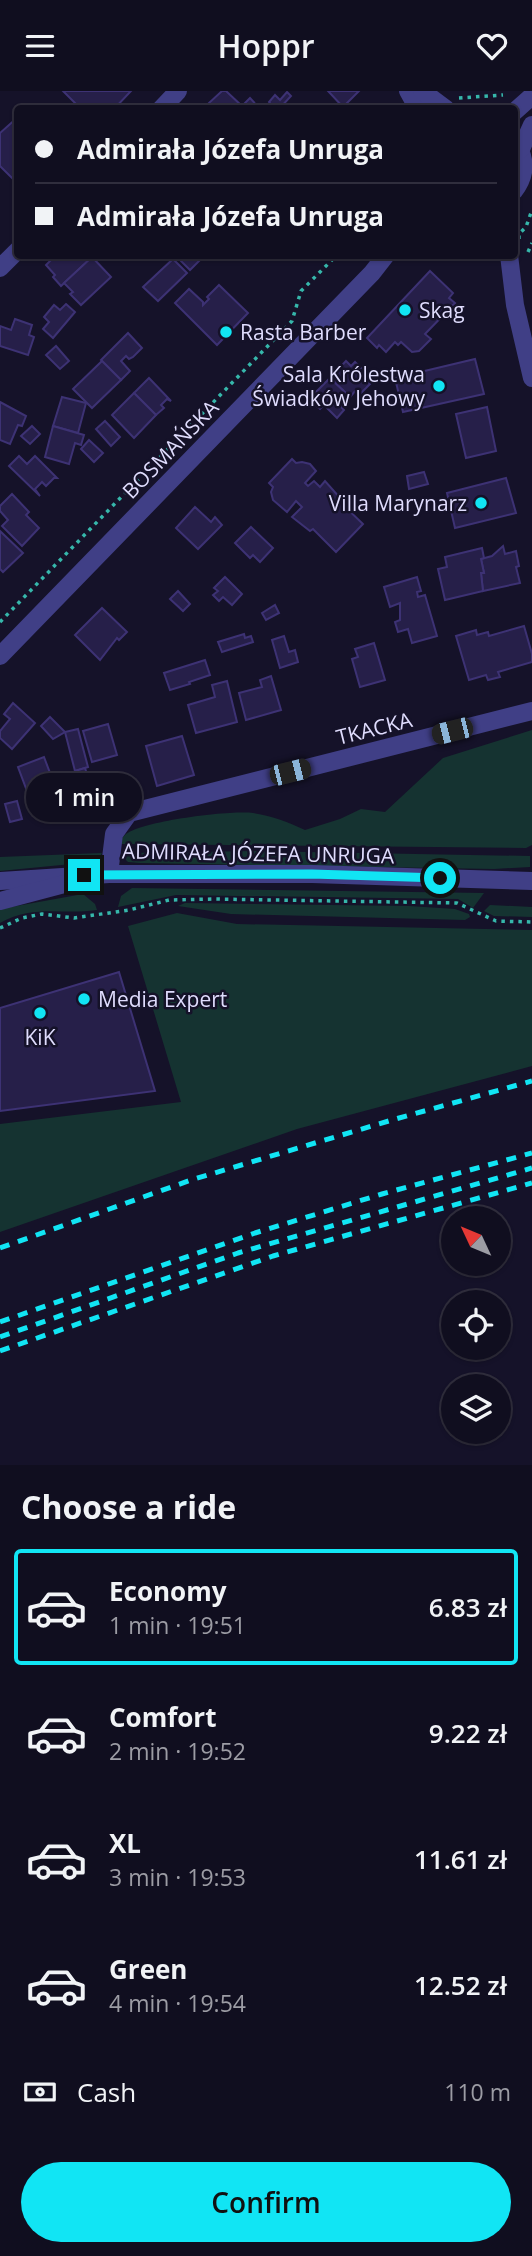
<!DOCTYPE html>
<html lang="en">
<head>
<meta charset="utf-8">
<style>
  :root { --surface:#100e1f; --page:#1e1c2c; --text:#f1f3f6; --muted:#9c9ca4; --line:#302e3d; --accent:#11e5f4 }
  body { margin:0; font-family:"Open Sans",sans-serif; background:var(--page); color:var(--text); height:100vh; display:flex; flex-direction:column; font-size:26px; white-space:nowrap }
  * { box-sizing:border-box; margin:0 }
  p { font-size:23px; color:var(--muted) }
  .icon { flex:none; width:38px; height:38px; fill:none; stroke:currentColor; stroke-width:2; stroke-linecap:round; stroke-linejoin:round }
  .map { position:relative; height:1374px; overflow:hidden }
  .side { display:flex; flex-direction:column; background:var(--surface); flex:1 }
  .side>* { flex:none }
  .banner { position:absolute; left:14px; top:14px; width:504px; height:154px; border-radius:7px; box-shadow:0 2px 5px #0004,0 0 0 2px var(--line); display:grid; align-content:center; height:154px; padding:0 21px; background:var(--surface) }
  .needle { width:46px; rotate:314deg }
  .controls { position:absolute; left:441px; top:1115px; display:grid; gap:14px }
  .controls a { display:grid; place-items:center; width:70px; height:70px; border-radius:50%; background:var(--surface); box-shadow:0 2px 5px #0004,0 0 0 2px var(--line); font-size:35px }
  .end { position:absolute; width:32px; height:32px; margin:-16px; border:9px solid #11e5f4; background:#111; box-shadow:0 0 0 4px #111 }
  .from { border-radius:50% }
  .bubble { position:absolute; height:49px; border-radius:24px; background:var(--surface); box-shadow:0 2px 5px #0004,0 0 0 2px var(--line); font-size:23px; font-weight:600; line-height:49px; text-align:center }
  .car { position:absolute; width:21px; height:42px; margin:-21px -10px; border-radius:9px; box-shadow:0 0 5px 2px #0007; background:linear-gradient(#222 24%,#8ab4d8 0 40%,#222 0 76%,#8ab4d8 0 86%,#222 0) }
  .banner b { display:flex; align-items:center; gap:24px; height:66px; font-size:26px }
  .banner b+b { border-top:2px solid var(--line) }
  .banner i { width:18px; height:18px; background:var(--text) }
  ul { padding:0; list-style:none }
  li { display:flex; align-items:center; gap:21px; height:116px; margin:0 14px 10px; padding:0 7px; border:4px solid transparent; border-radius:7px }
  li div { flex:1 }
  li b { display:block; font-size:26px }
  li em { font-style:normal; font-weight:600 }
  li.active { border-color:var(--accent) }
  li>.icon { width:63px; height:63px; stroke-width:1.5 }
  h2 { padding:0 21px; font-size:32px; line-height:84px }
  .pay { display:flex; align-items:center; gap:18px; height:77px; padding:0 21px; font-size:26px }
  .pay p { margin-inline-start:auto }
  .button { display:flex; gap:14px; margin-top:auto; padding:14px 21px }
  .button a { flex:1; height:80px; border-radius:42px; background:var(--accent); color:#111; font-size:28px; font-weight:600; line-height:80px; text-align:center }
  header { display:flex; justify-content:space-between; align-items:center; height:91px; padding:0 21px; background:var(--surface); font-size:32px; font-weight:600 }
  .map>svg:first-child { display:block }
  .green { fill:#153331 }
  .building { fill:#261f49; stroke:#3d3274; stroke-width:2 }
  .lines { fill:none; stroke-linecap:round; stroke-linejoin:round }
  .path { stroke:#36b7ab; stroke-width:3.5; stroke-dasharray:3.5 5; stroke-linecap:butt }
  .minor { stroke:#403f86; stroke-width:18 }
  .rail { stroke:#11e5f4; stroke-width:5; stroke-dasharray:10 9; stroke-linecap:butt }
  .route { stroke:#11e5f4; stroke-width:9 }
  .poi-dot { fill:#11e5f4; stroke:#151229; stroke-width:2.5 }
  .labels { text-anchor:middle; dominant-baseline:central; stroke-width:5; stroke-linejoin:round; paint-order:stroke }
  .poi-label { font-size:21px; fill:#dfdcfd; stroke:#151229; text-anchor:start }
  .street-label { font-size:21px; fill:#dfdcfd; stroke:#151229 }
</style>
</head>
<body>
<header><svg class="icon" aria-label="menu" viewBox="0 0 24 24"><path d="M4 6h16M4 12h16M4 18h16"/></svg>Hoppr<svg class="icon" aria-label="heart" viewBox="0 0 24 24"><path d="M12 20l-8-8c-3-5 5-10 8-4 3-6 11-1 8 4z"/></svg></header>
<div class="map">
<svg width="532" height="1374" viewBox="0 0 532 1374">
  <rect width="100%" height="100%" fill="#151229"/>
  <g class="green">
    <path d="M532,639v115l-6,3 -407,-4c2,-3 3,-7 6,-9 15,-14 106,-25 128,-22 19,3 35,9 52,17l35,-11 21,-10 24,3 58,-54z"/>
    <polygon points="255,760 530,765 530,776 494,778 140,772 128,771 121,764 124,762"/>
    <polygon points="102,762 99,767 92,771 0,780 0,766"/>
    <polygon points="132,797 484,802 473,817 458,808 176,804 118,816 121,805"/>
    <path d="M83,803l12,10 2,6c-36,5 -63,-6 -97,13v-14z"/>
    <polygon points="185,812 409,815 455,818 469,823 470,826 465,829 231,823 178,815"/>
    <polygon points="490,814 532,816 532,826 494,825 484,820"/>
    <polygon points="177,822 237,833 532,839 532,975 297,1038 0,1141 0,1033 181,1011 128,835"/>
  </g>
  <g class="building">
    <polygon points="63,0 131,0 114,18 81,18"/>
    <polygon points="222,0 226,0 242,15 250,7 260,18 197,18 208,13"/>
    <polygon points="328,0 359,0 343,16"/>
    <polygon points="287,1 291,5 279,18 275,18 269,11 275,4 280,9"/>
    <polygon points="18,26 18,86 14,89 0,75 0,42"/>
    <polygon points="56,164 84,164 89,169 61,195 53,186 55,184 46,174"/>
    <polygon points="183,164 205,164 190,179 179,168"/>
    <polygon points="92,166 111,186 81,214 70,203 73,201 64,192"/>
    <polygon points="173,168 187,182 158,210 143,196"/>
    <polygon points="430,180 453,202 449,207 455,212 425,243 431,248 419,260 412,261 401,251 398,254 395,251 386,261 379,254 377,257 367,247"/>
    <polygon points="219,194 248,222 217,254 175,212 189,198 203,211 203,214 209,208 207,206"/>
    <polygon points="66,213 75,221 53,247 43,238 49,231 44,226 54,214 60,219"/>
    <polygon points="15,228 32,234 29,244 34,246 28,264 0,255 0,235 11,239"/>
    <polygon points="128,242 142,257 133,266 129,268 126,265 121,270 130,280 121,289 101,269"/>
    <polygon points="56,255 69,270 60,278 46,264"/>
    <polygon points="475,268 484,303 403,321 395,287"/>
    <polygon points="102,270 121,289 92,317 73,298"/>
    <polygon points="346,270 351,275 355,271 361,277 357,281 370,293 361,302 357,298 350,306 330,287"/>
    <polygon points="149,287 171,310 167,308 161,314 164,317 156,324 134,302"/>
    <polygon points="330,287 350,306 340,315 344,319 337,327 324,314 320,318 314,313 318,309 313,304"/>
    <polygon points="134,302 156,324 134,347 112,324"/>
    <polygon points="62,306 86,312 78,342 53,335"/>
    <polygon points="0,311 26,325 22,335 18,334 10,353 0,349"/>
    <polygon points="487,316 496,360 466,367 456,323"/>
    <polygon points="105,330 120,346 111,355 96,338"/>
    <polygon points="32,335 40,343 30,353 21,345"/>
    <polygon points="53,335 84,344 81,354 75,352 69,373 45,366"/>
    <polygon points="89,349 103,362 94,371 81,358"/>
    <polygon points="19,365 27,373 35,365 57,387 54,387 46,395 42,391 35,398 40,405 9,375"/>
    <polygon points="292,368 296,372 302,371 310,373 316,380 305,392 308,395 314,390 320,396 325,390 341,408 339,410 363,433 336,461 313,438 310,440 292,426 302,416 296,410 287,421 273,409 271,401 273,396 269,392"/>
    <polygon points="424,381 428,393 409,398 407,385"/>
    <polygon points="506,387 516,422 455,437 447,402"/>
    <polygon points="12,403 29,421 26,424 39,437 22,455 2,435 8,429 0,420 0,415"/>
    <polygon points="195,416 211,431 215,426 222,434 198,458 176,437"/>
    <polygon points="251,436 273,457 260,471 253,464 250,467 235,452"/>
    <polygon points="0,440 23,462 3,481 0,478"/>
    <polygon points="503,455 505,463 516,460 519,475 516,476 520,492 483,500 481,482 484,482 481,468 492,465"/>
    <polygon points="482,457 484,467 481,468 484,482 481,482 483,500 445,509 438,478 447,476 445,466"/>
    <polygon points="225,486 242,503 232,514 223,506 219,510 213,504 218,500 214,497"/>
    <polygon points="417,486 421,500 417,501 418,506 425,504 437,545 412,552 408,538 398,541 395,531 400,529 400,512 390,516 384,496"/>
    <polygon points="178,500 190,513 183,520 170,508"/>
    <polygon points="275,514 279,522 266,529 262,522"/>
    <polygon points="102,517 127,541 119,549 117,547 100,569 75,544"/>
    <polygon points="524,535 532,563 532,571 498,581 500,586 488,589 486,584 469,589 456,545 476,539 477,544 488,541 489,545"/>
    <polygon points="244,543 245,547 251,545 253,551 222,561 218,551"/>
    <polygon points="284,545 289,561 295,559 298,571 280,577 272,549"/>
    <polygon points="374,552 385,589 360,596 352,568 358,566 355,558"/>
    <polygon points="205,569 210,584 189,591 190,593 170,599 164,582"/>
    <polygon points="271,585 281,619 246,629 239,602 262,596 260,589"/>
    <polygon points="227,590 237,631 196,642 188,614 215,606 212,594"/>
    <polygon points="13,612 35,632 12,658 0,647 0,640 10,628 4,623"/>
    <polygon points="50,626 65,641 53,648 41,635"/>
    <polygon points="108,633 117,664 92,671 83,640"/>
    <polygon points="78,638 88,676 75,680 65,641"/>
    <polygon points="182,645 194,684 157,695 146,655"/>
    <polygon points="44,666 53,690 27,700 18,676"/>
    <polygon points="85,677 92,698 95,697 101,711 85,716 75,680"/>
    <polygon points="17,710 22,728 10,731 5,713"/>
    <polygon points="119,881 155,1000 0,1020 0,917"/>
  </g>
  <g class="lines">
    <g class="path">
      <polyline points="459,7 503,4"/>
      <polyline points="519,148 519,143 526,136 532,119"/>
      <polyline points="528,161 532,152"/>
      <polyline points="0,531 292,230 301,200 337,164"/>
      <polyline points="0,837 22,827 42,823 74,827 129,819 169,809 214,808 457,812 496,830 532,831"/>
    </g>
    <g class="minor">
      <polyline points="408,0 418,18"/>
      <polyline points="422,0 446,18"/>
      <polyline points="161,18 178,0"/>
      <polyline points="514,21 532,5"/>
      <path d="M514,49c12,17 13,34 0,51"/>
      <polyline points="521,58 532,34"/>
      <polyline points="509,164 515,214 532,287"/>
      <polyline points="0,177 18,159"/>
      <polyline points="0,565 372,182 386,164"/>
      <polyline points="109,783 114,743 129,722 532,620"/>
      <polyline points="0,790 109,783 312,783 532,790"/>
      <polyline points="0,810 68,792"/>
    </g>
    <g class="rail">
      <polyline points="0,1157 191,1089 392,1029 532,990"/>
      <polyline points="0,1231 255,1142 382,1103 532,1062"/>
      <polyline points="0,1246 238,1162 532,1077"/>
      <polyline points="0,1260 273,1165 532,1092"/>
    </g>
  </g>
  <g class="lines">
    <polyline class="route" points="84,784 312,783 440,787"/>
  </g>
  <g class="poi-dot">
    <circle cx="405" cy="219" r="7"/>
    <circle cx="226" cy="241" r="7"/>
    <circle cx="439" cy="295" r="7"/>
    <circle cx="481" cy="412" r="7"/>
    <circle cx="84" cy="908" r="7"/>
    <circle cx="40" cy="922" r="7"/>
  </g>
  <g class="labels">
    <g class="poi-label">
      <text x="419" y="219">Skag</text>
      <text x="240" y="241">Rasta Barber</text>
      <text x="425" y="283" text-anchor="end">Sala Królestwa<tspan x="425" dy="24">Świadków Jehowy</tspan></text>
      <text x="467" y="412" text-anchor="end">Villa Marynarz</text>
      <text x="98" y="908">Media Expert</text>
      <text x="40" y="946" text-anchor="middle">KiK</text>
    </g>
    <g class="street-label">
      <text transform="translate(170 358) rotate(-46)">BOSMAŃSKA</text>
      <text transform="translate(374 637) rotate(-14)">TKACKA</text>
      <text transform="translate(258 762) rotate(1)">ADMIRAŁA JÓZEFA UNRUGA</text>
    </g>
  </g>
</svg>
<div class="controls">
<a><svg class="needle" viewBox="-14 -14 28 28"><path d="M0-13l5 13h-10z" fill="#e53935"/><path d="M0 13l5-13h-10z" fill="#9c9ca4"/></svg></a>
<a><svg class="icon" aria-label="locate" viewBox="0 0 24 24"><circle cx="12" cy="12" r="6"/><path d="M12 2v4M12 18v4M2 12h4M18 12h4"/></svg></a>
<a><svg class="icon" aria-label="layers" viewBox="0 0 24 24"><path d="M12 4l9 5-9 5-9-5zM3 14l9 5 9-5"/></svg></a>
</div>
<i class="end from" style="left:440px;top:787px"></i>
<i class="end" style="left:84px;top:784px"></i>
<div class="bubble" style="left:26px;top:682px;width:116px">1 min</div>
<i class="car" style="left:452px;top:640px;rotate:256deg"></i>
<i class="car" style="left:290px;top:681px;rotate:76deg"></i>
<div class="banner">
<b><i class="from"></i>Admirała Józefa Unruga</b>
<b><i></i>Admirała Józefa Unruga</b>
</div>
</div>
<section class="side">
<h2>Choose a ride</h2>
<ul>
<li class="active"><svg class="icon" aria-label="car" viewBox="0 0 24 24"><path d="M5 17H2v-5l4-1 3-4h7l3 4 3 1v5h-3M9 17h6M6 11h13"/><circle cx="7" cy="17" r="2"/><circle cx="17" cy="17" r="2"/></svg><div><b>Economy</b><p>1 min · 19:51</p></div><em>6.83 zł</em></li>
<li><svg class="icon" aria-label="car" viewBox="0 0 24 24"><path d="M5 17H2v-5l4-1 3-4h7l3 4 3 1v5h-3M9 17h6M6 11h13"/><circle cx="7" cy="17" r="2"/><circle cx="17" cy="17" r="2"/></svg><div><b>Comfort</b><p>2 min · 19:52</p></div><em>9.22 zł</em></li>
<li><svg class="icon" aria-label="car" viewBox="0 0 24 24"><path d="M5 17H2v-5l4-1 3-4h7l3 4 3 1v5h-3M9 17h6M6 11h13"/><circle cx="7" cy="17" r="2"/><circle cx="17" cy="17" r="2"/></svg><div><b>XL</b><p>3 min · 19:53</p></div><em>11.61 zł</em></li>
<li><svg class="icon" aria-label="car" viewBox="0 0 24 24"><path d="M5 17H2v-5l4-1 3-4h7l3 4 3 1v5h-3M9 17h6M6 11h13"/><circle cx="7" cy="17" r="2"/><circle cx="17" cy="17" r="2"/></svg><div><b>Green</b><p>4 min · 19:54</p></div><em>12.52 zł</em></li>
</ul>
<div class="pay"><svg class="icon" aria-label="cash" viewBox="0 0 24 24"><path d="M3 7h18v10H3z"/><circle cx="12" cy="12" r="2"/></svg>Cash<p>110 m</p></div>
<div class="button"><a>Confirm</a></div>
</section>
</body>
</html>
